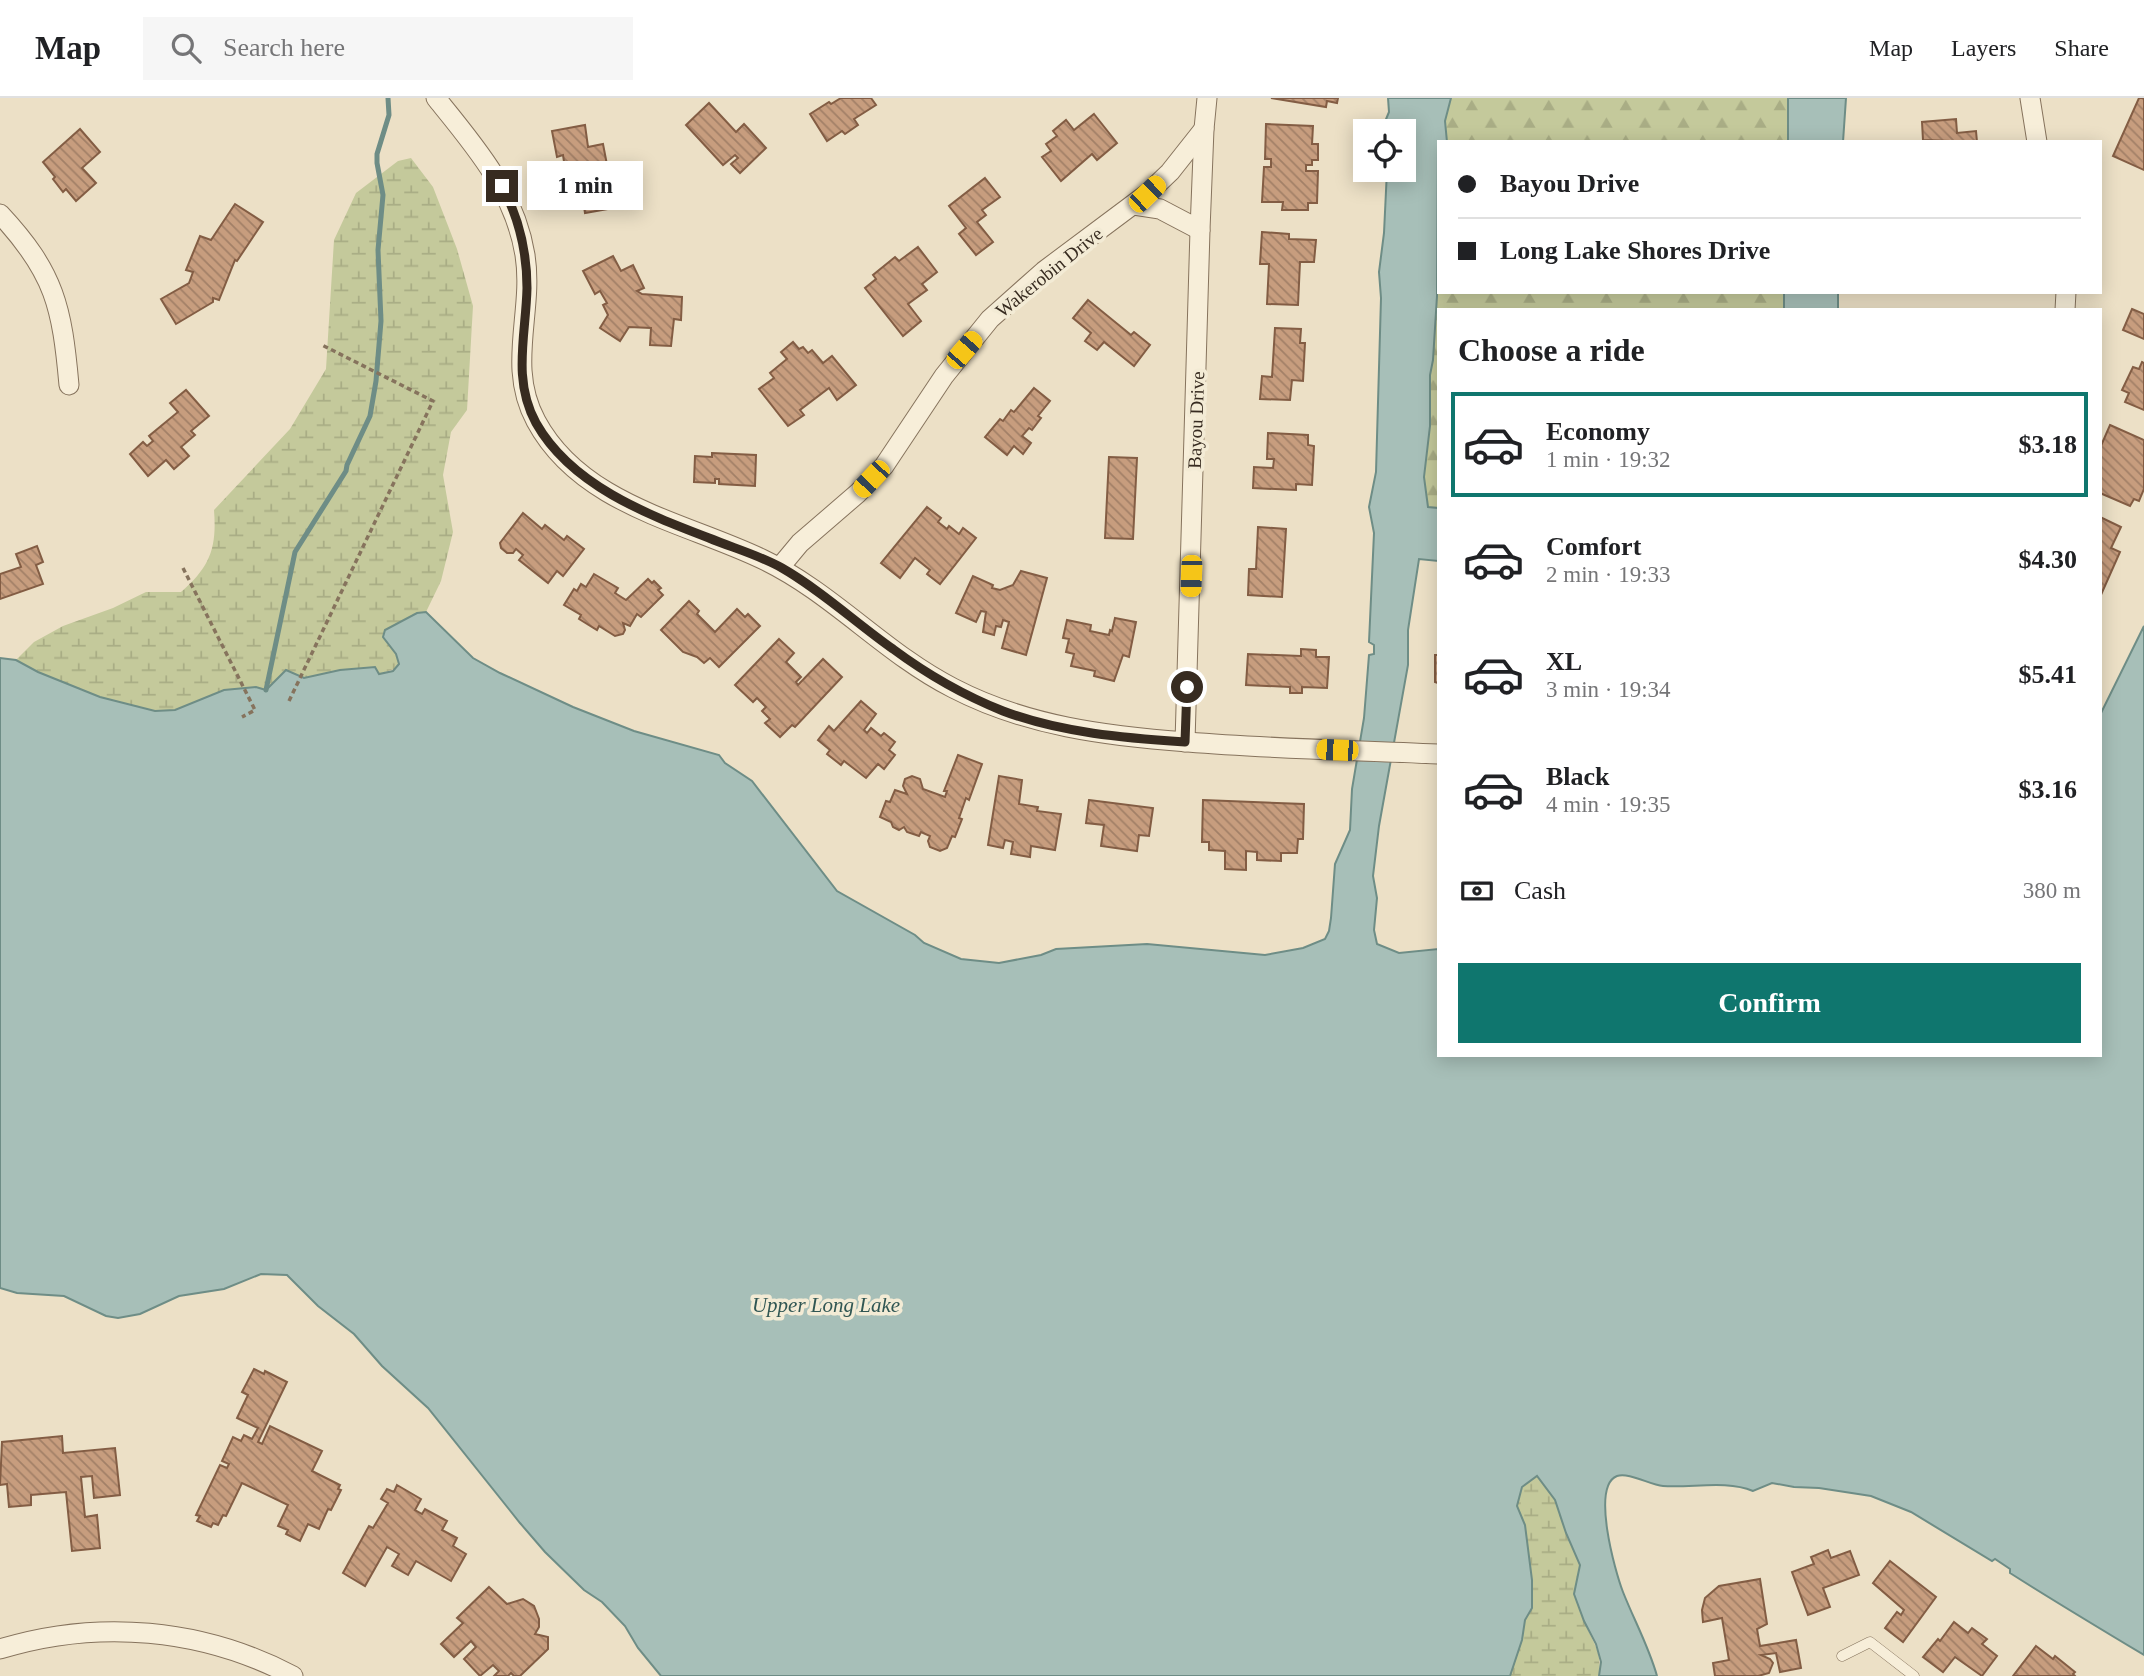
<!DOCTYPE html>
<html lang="en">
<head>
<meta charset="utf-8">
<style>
  :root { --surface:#fff; --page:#f6f6f6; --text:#202124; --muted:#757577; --line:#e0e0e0; --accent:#0f766e }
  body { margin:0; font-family:"Times New Roman",serif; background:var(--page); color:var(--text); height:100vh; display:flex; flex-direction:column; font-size:26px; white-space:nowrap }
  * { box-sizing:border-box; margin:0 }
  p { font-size:23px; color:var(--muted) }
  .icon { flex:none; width:38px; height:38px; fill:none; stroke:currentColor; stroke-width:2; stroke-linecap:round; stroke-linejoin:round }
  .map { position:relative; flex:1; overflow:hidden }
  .panel { position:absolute; left:1437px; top:210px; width:665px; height:749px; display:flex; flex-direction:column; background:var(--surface); border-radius:0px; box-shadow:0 4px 18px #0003 }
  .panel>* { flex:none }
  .guide { position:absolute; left:1437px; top:42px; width:665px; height:154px; border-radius:0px; box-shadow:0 4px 18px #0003; display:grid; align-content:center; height:154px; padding:0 21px; background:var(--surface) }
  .tools { position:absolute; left:1353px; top:21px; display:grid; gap:14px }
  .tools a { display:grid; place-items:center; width:63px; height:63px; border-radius:0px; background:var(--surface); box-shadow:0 4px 18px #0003; font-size:35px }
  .end { position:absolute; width:32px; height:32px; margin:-16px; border:9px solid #372b20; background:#fff; box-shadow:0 0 0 4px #fff }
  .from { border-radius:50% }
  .bubble { position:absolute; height:49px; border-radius:0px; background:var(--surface); box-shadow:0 4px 18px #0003; font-size:23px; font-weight:800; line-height:49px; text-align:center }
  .car { position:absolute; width:21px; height:42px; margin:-21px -10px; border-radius:9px; box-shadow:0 0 5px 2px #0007; background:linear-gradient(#f5c518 24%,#345 0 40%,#f5c518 0 76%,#345 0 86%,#f5c518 0) }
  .guide b { display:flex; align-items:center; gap:24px; height:66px; font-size:26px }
  .guide b+b { border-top:2px solid var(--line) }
  .guide i { width:18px; height:18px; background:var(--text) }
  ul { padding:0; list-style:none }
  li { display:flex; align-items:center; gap:21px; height:105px; margin:0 14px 10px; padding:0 7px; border:4px solid transparent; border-radius:0px }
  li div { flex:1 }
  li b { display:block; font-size:26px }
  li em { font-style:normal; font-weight:800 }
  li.current { border-color:var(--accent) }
  li>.icon { width:63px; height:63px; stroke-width:1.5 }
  h2 { padding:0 21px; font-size:32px; line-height:84px }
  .pay { display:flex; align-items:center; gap:18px; height:77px; padding:0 21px; font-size:26px }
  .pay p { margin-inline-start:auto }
  .primary-button { display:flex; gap:14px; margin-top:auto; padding:14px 21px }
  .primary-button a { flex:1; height:80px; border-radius:0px; background:var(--accent); color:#fff; font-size:28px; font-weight:800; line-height:80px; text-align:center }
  header { display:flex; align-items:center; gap:42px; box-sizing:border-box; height:98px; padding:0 35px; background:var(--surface); border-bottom:2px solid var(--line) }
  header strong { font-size:33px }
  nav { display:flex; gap:38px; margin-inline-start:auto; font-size:24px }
  .search { width:490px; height:63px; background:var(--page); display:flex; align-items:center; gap:18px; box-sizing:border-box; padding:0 24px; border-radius:0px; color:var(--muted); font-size:26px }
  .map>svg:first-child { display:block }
  .forest { fill:url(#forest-firs) }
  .wetland { fill:url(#wetland-marsh) }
  .water { fill:#a7bfb8; stroke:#6e8d86; stroke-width:2 }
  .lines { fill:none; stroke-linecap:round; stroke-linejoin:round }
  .stream { stroke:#6e8d86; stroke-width:5 }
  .building { fill:url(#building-back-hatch); stroke:#835d44; stroke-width:2 }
  .lane-casing { stroke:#86735d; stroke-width:11 }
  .street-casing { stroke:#86735d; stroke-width:21 }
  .path { stroke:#86735d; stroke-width:3.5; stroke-dasharray:5 3.5; stroke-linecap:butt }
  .lane { stroke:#f7eed9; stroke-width:10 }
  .street { stroke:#f7eed9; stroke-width:19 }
  .route { stroke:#372b20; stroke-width:9 }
  .labels { text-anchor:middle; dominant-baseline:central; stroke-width:7; stroke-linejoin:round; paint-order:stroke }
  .street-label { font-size:19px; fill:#372b20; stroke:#f3ebd5 }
  .water-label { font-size:21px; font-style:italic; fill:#305653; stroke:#f3ebd5 }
</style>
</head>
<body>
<header>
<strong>Map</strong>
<div class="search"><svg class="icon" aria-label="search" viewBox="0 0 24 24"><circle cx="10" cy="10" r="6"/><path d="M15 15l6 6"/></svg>Search here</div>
<nav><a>Map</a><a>Layers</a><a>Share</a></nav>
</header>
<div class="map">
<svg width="2144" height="1578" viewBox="0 0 2144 1578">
  <defs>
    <pattern id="forest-firs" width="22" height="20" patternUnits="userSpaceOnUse" patternTransform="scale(1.75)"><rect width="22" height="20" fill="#c4c99b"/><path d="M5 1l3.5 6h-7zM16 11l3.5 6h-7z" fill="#a9ad85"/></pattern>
    <pattern id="wetland-marsh" width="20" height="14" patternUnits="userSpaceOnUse" patternTransform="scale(1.75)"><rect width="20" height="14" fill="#c4c99b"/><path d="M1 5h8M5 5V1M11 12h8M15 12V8" fill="none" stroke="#a9ad85"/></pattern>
    <pattern id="building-back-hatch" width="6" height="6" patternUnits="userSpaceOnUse" patternTransform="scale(1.75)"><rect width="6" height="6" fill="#c79d7e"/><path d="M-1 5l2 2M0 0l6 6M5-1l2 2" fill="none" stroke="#a28067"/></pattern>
  </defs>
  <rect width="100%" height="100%" fill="#ece0c6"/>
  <g class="forest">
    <polygon points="1451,0 1788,0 1788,44 1447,44 1445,23"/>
    <polygon points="1438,153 1438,194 1784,194 1784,212 1438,212 1438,410 1428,409 1424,379 1430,328 1430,277 1433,262"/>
  </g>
  <g class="wetland">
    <path d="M411,60l22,29 24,62 16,57 -6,104 -16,22 -8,43 10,57 -12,49 -15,31 -9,1 -34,24c7,9 19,19 14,31l-18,6 -5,-7 -34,3 -36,8 -18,-8 -20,20 -10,-3 -81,23 -20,1 -55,-14 -62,-25 -22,-12 18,-18 29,-16 50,-18 33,-16h35c29,-25 36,-44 33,-82l76,-81 36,-60 8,-129 22,-47 42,-32z"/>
    <path d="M1537,1377l18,25 11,33 14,32c-5,16 -1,41 5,57 8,23 17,27 14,54h-89l12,-36 3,-20 7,-12v-28l-7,-55 -8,-19 5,-19z"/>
  </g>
  <g class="water">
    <path d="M1388,0h63l-6,23 2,21h-9l-1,154 -4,64 -3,15v51l-6,51 4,30 10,1v53l-19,-2 -11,71v35l-29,161 -6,50 4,22 -3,32 3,14 22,9 39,-4v106h662v-340l44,-89v1029c-45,-27 -90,-54 -134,-82v-4l-15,-10 -3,2 -81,-49 -40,-16 -52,-8 -25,-1 -22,-4 -19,8c-27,-11 -60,-3 -90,-5 -13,-1 -34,-14 -46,-10 -26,10 -2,95 6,116 11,28 26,55 34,84h-58l2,-14 -5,-18 -12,-23 -10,-27 6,-29 -14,-32 -11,-33 -18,-24 -15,11 -5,19 8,19 7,55v28l-7,12 -3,20 -12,36h-849l-23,-28 -13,-22 -23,-24 -18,-12 -39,-38 -25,-29 -92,-115 -46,-42 -28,-32 -36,-28 -31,-31 -26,-1 -37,15 -45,7 -39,18 -22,4 -12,-2 -42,-20 -47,-3 -17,-5v-630l16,2 22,12 62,25 55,14 20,-1 49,-20 32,-3 10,3 20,-20 18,8 36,-8 35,-3 4,7 14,-3 6,-7 -3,-10 -13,-17 2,-7 32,-17 9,-1 47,46 27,15 73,34 61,24 85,24 6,8 27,18 85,110 78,44 9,8 37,16 38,4 42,-8 15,-6 91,-5 118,11 38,-7 22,-9 4,-8 2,-13 4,-54 15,-34 2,-41 12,-71 5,-63 5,-1v-9l-5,-3 5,-109 -5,-26 7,-35 5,-174 -2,-26 5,-39 3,-63h17v-39h-20v-7l5,-12z"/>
    <polygon points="1788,0 1846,0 1843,44 1788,44"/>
    <rect x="1784" y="194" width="54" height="18"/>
  </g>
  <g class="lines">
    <polyline class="stream" points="266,592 295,454 346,373 347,367 370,318 376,283 381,223 378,152 383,97 377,65 377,56 389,17 388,0"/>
  </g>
  <g class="building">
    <polygon points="841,0 871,0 876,7 854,21 858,27 845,36 842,33 827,43 810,16 829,4 831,6"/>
    <polygon points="1271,0 1338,0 1337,5 1327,3 1326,9"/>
    <polygon points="2139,0 2144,0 2144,72 2113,58"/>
    <polygon points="709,5 736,34 744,26 766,50 740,75 731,66 738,60 735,57 723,67 686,27"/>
    <polygon points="1094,16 1117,45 1097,62 1092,56 1061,83 1042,59 1051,53 1046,46 1057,38 1053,33 1066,22 1074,32"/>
    <polygon points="1956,21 1957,35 1976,33 1977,44 1923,42 1922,24"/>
    <polygon points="1266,26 1313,28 1312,46 1318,46 1318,62 1312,62 1312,67 1306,67 1306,73 1318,73 1317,105 1308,105 1308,112 1282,112 1283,104 1262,104 1264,69 1271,69 1271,61 1265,61"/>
    <polygon points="585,27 588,49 603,46 608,72 612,71 615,89 611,90 611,94 622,92 625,108 585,115 578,68 565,70 563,57 557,59 552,33"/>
    <polygon points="80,31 100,54 82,70 96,85 76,103 66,91 63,94 53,81 55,79 43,64"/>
    <polygon points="985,80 1000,99 982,112 986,117 977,124 993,144 976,157 959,136 966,130 949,108"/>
    <polygon points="235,106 263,124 237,163 235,162 219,202 213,200 213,204 176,226 161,201 189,185 193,174 186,172 200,138 211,142"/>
    <polygon points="1262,134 1289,136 1289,141 1316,142 1314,164 1300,164 1298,207 1267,206 1269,166 1260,166"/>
    <polygon points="918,149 937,174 922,186 927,192 908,206 921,223 903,238 865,190 876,181 873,177 895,159 899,163"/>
    <polygon points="613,158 621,173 633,167 644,190 637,193 642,196 682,199 681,222 674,221 671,248 650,247 651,230 629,229 620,243 600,230 608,217 603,207 607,205 600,193 595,196 583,173"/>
    <polygon points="1088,202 1131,237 1134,234 1150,247 1134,268 1104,244 1097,252 1085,243 1091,235 1073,220"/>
    <polygon points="2132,211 2144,216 2144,241 2123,232"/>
    <polygon points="1275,230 1301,231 1300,245 1305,245 1303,283 1292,282 1290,302 1260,301 1262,278 1272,279"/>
    <polygon points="793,244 799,251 803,249 808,255 812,252 823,265 832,258 856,287 837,302 829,290 800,312 804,317 788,328 759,291 774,280 770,275 787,261 781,254"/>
    <polygon points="2142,264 2144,265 2144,312 2125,304 2129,295 2122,292 2133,269 2139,271"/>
    <polygon points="1034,290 1050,303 1038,318 1041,320 1032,332 1029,330 1022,338 1031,345 1023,356 1014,348 1007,357 985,339 1000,321 1003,323 1011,312 1014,314"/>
    <polygon points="186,292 209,318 191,333 195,337 181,349 189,358 174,371 166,362 148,378 130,356 143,344 147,348 153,343 149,338 178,314 170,305"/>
    <polygon points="2110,327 2144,342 2144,391 2139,403 2134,401 2130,408 2100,395 2100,350"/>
    <polygon points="1268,335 1308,337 1308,347 1314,348 1312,387 1296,386 1296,392 1253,390 1254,369 1273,370 1274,361 1267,361"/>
    <polygon points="712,355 756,357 755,388 719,386 719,381 715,381 715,385 694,384 695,358 712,359"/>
    <polygon points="1109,359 1137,360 1133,441 1105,440"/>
    <polygon points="927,409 941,420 938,424 947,431 949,428 959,436 963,430 976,440 940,486 927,476 930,472 915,460 900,480 881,465"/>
    <polygon points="523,415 542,431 545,427 564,442 567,438 584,451 563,478 557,473 548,485 519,462 523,457 516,451 513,455 507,455 501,450 500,445"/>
    <polygon points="2100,419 2121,429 2111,450 2120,454 2100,499"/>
    <polygon points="1258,429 1286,431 1282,499 1248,497 1249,471 1256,471"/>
    <polygon points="37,448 43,464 36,467 43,486 0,501 0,476 21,469 16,456"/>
    <polygon points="1021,473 1047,480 1026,557 1002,550 1009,524 1003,522 1001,529 996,528 994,537 983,534 986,514 981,513 976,524 956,515 973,478 993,487 992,490 1000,492 1013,487"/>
    <polygon points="594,476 618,490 615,495 626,502 648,481 652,485 654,483 661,490 658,492 663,497 641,519 637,516 630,528 623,525 625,532 623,536 615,538 599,528 597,532 579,521 581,517 564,507 574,491 577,493 581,486 586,489"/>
    <polygon points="689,503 699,513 697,516 715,534 737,511 745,519 748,516 760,528 719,569 710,560 704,565 697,559 683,554 661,532"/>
    <polygon points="1115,520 1136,524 1129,559 1123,557 1114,583 1094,578 1095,573 1071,568 1074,556 1066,554 1069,541 1063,540 1067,522 1091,527 1090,533 1109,537 1110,532 1112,533"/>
    <polygon points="779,541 794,555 786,564 801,579 796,584 798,587 823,561 842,579 795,629 792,627 780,639 765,625 770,621 762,613 766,609 757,600 753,604 735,587"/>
    <polygon points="1301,551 1316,552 1316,559 1329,559 1327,590 1302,589 1302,595 1290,595 1290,589 1246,587 1248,556 1301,558"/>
    <polygon points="1435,557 1438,557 1438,585 1435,584"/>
    <polygon points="861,603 876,616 864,632 867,635 871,630 881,638 884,635 895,644 889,652 895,657 884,671 878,666 866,680 844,663 841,667 827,656 830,652 818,642 829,628 834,633"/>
    <polygon points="958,657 982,666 969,702 966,700 959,720 962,721 955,739 952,738 947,750 940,753 930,749 928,743 930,738 921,734 919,738 907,734 904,729 899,732 893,729 891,724 880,719 886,703 890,704 895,692 907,696 903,688 905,681 912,678 920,681 923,691 945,699 947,693 944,693"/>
    <polygon points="999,678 1022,682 1019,706 1038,709 1037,713 1061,716 1055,752 1031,748 1030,759 1011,756 1013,744 1005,742 1003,750 988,747"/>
    <polygon points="1089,702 1153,710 1149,738 1139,737 1137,753 1101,748 1104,727 1086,725"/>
    <polygon points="1203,702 1304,706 1303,741 1298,741 1297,755 1281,755 1281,763 1257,762 1257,754 1246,753 1246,772 1225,771 1225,753 1209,752 1209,744 1202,744"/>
    <polygon points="254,1271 264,1276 265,1273 287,1284 258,1344 262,1346 270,1328 322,1353 312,1373 340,1387 338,1391 341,1392 331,1412 328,1411 319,1431 308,1426 300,1443 286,1436 288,1432 278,1428 288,1407 242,1385 226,1418 223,1417 218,1427 213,1425 211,1429 197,1423 200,1418 196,1417 220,1367 227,1370 229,1366 222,1363 233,1339 241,1343 244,1337 252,1341 258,1330 237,1320 248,1297 242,1294"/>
    <polygon points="62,1338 63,1355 115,1350 120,1397 94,1400 92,1378 81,1379 85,1419 97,1417 100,1450 72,1453 66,1394 31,1397 31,1407 9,1409 7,1386 0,1387 2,1344"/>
    <polygon points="397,1387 421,1401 415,1412 422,1416 425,1411 447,1423 442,1432 457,1440 453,1448 466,1456 451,1483 416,1463 408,1477 392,1468 399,1456 387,1449 365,1488 343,1475 369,1428 373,1430 388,1405 381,1401 387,1391 394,1394"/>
    <polygon points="1828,1452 1831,1460 1850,1453 1859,1477 1823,1490 1830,1509 1808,1517 1792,1474 1814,1466 1811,1459"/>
    <polygon points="1890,1463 1936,1499 1903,1544 1885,1530 1897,1514 1901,1517 1904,1512 1873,1485"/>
    <polygon points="1760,1481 1767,1526 1757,1531 1760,1548 1796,1542 1801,1570 1780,1574 1776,1555 1761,1557 1770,1561 1773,1565 1769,1575 1758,1578 1715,1578 1713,1565 1729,1562 1722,1520 1703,1524 1702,1512 1705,1500 1719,1488"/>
    <polygon points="489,1489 507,1506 523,1501 534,1508 539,1521 539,1529 535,1536 548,1539 548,1551 520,1578 514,1578 511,1575 508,1578 494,1578 499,1573 493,1567 480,1578 464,1561 476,1549 471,1543 454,1559 441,1546 463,1525 457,1520"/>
    <polygon points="1954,1524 1968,1535 1972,1530 1987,1541 1982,1546 1997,1558 1982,1578 1955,1559 1943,1574 1923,1559 1938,1541 1940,1543"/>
    <polygon points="2036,1548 2053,1561 2055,1558 2075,1574 2073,1576 2075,1578 2013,1578"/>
  </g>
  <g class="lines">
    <defs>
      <polyline id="lane" points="1842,1558 1870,1544 1914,1578"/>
      <g id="street">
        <path d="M436,0c39,48 79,94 89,157 9,57 -19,111 11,166 45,84 149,101 226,138 70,33 122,94 191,129 73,38 153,48 235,54 83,7 167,8 250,12"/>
        <polyline points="2030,0 2037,44"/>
        <polyline points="1134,107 1160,111 1200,132"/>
        <path d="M0,116c55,59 62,93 69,171"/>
        <polyline points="2065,212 2066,194"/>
        <polyline points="780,469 800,445 858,395 884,368 944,278 990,221 1044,173 1147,96 1170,74 1204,31"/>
        <polyline points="1185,644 1200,132 1204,31 1207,0"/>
        <path d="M0,1551c98,-30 202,-21 293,27"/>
      </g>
    </defs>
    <use href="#lane" class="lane-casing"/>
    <use href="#street" class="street-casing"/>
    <g class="path">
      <polyline points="183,470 255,612 242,619"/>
      <polyline points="289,603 433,303 322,247"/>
    </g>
    <use href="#lane" class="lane"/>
    <use href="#street" class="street"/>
  </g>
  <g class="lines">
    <path class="route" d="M502,88c17,32 25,66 25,102 -1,47 -15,91 9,135 35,62 110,91 173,115 24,10 50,17 73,30 40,23 74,55 111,81 35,26 70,46 110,62 58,22 122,27 182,31l2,-55"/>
  </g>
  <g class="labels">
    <g class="street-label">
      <text transform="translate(1049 174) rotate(-39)">Wakerobin Drive</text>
      <text transform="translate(1196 322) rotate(-88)">Bayou Drive</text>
    </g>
    <g class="water-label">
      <text x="826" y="1207">Upper Long Lake</text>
    </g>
  </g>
</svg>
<div class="tools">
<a><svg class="icon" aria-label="locate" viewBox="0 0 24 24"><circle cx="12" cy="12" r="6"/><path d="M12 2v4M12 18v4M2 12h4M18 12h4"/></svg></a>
</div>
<i class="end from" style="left:1187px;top:589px"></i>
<i class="end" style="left:502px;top:88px"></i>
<div class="bubble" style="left:527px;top:63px;width:116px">1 min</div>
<i class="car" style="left:1147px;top:96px;rotate:46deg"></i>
<i class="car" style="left:964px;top:252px;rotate:41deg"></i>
<i class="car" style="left:871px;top:381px;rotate:223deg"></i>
<i class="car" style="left:1191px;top:478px;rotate:182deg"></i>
<i class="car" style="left:1337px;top:652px;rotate:272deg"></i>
<div class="guide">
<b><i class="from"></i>Bayou Drive</b>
<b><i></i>Long Lake Shores Drive</b>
</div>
<section class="panel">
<h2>Choose a ride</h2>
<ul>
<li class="current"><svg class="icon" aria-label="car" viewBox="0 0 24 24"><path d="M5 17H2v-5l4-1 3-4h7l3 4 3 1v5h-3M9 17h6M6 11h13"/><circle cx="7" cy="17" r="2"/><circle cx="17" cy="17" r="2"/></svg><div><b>Economy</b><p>1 min · 19:32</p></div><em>$3.18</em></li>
<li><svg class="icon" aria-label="car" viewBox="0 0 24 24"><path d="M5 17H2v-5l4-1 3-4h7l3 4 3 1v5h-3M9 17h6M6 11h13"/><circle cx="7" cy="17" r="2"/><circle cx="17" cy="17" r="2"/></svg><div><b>Comfort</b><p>2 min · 19:33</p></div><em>$4.30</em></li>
<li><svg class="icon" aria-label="car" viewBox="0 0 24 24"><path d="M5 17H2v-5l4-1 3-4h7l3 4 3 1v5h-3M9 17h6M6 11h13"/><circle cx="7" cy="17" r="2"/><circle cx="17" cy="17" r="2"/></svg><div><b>XL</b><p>3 min · 19:34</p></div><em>$5.41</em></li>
<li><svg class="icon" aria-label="car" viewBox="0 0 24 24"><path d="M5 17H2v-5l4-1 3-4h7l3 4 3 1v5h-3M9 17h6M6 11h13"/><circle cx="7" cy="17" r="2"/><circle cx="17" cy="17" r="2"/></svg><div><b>Black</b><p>4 min · 19:35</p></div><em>$3.16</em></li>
</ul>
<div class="pay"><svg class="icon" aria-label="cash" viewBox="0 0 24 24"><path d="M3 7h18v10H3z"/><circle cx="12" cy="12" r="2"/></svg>Cash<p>380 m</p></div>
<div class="primary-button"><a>Confirm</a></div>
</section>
</div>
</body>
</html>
